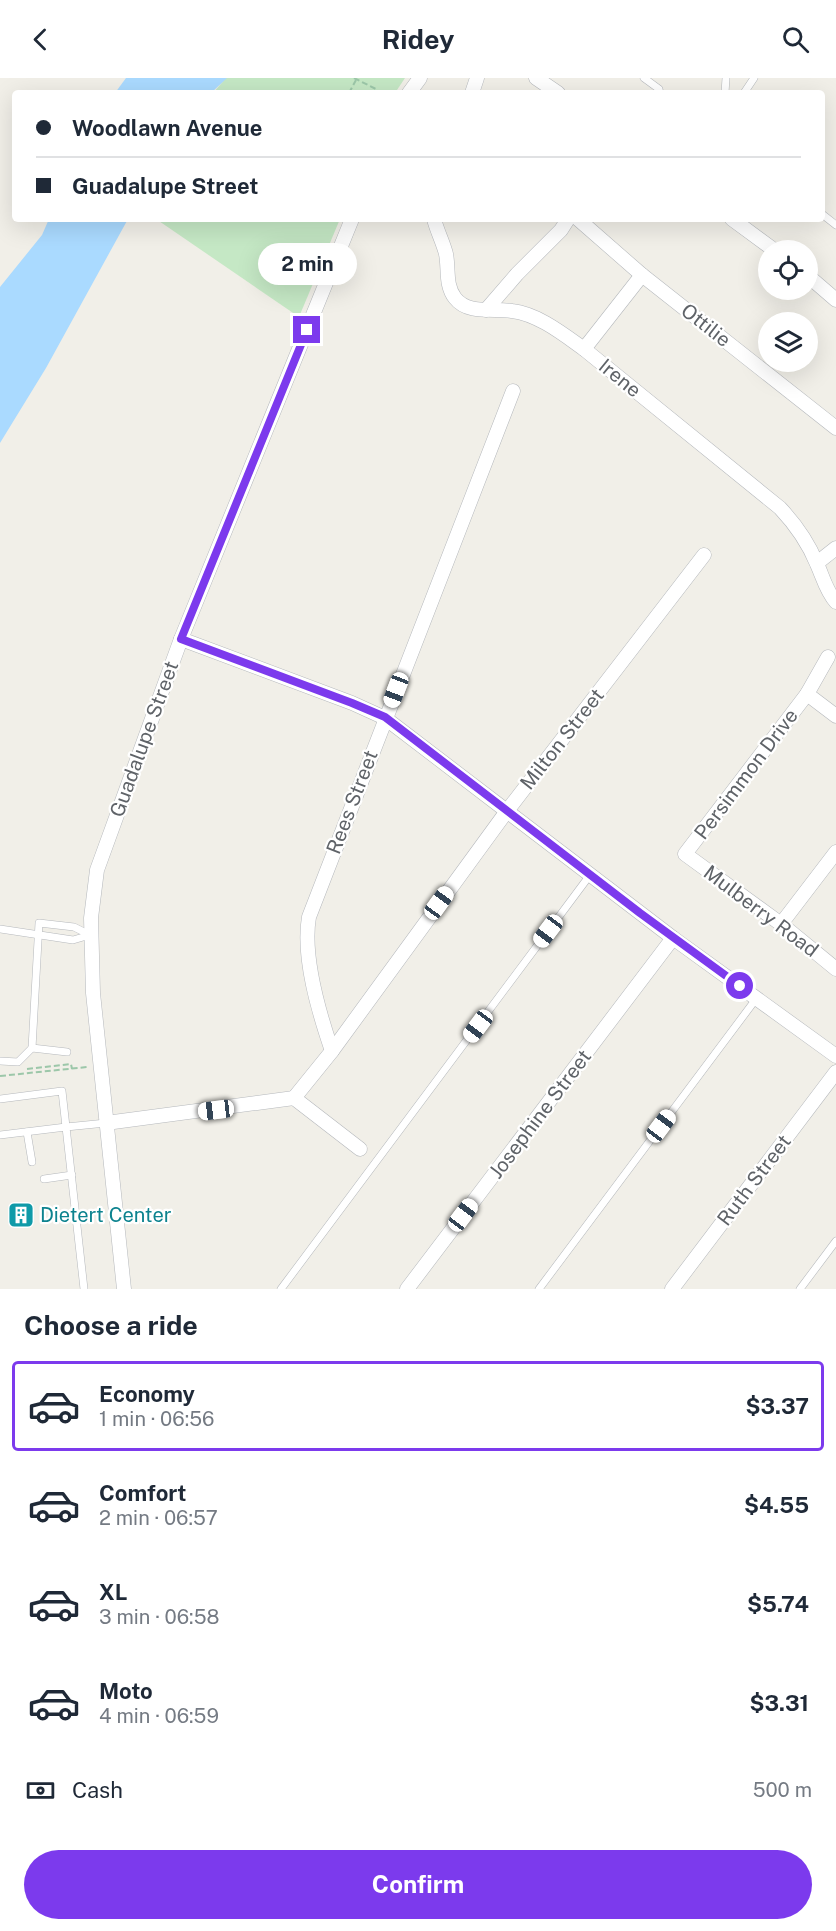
<!DOCTYPE html>
<html lang="en">
<head>
<meta charset="utf-8">
<style>
  :root { --surface:#fff; --page:#f2f2f3; --text:#1f2937; --muted:#747a83; --line:#e0e1e3; --accent:#7c3aed }
  body { margin:0; font-family:"Public Sans",sans-serif; background:var(--page); color:var(--text); height:100vh; display:flex; flex-direction:column; font-size:22px; white-space:nowrap }
  * { box-sizing:border-box; margin:0 }
  p { font-size:20px; color:var(--muted) }
  .icon { flex:none; width:33px; height:33px; fill:none; stroke:currentColor; stroke-width:2; stroke-linecap:round; stroke-linejoin:round }
  .map { position:relative; height:1211px; overflow:hidden }
  .side { display:flex; flex-direction:column; background:var(--surface); flex:1 }
  .side>* { flex:none }
  .guide { position:absolute; left:12px; top:12px; width:813px; height:132px; border-radius:6px; box-shadow:0 6px 24px #0002; display:grid; align-content:center; height:132px; padding:0 24px; background:var(--surface) }
  .fabs { position:absolute; left:758px; top:162px; display:grid; gap:12px }
  .fabs a { display:grid; place-items:center; width:60px; height:60px; border-radius:50%; background:var(--surface); box-shadow:0 6px 24px #0002; font-size:30px }
  .end { position:absolute; width:27px; height:27px; margin:-14px; border:8px solid #7c3aed; background:#fff; box-shadow:0 0 0 3px #fff }
  .from { border-radius:50% }
  .bubble { position:absolute; height:42px; border-radius:21px; background:var(--surface); box-shadow:0 6px 24px #0002; font-size:20px; font-weight:700; line-height:42px; text-align:center }
  .car { position:absolute; width:18px; height:36px; margin:-18px -9px; border-radius:8px; box-shadow:0 0 4px 2px #0007; background:linear-gradient(#fff 24%,#345 0 40%,#fff 0 76%,#345 0 86%,#fff 0) }
  .guide b { display:flex; align-items:center; gap:21px; height:57px; font-size:22px }
  .guide b+b { border-top:2px solid var(--line) }
  .guide i { width:15px; height:15px; background:var(--text) }
  ul { padding:0; list-style:none }
  li { display:flex; align-items:center; gap:18px; height:90px; margin:0 12px 9px; padding:0 12px; border:3px solid transparent; border-radius:6px }
  li div { flex:1 }
  li b { display:block; font-size:22px }
  li em { font-style:normal; font-weight:700 }
  li.current { border-color:var(--accent) }
  li>.icon { width:54px; height:54px; stroke-width:1.5 }
  h2 { padding:0 24px; font-size:27px; line-height:72px }
  .pay { display:flex; align-items:center; gap:15px; height:66px; padding:0 24px; font-size:22px }
  .pay p { margin-inline-start:auto }
  .cta { display:flex; gap:12px; margin-top:auto; padding:12px 24px }
  .cta a { flex:1; height:69px; border-radius:36px; background:var(--accent); color:#fff; font-size:24px; font-weight:700; line-height:69px; text-align:center }
  header { display:flex; justify-content:space-between; align-items:center; height:78px; padding:0 24px; background:var(--surface); font-size:27px; font-weight:700 }
  .map>svg:first-child { display:block }
  .green { fill:#c5e8c5 }
  .water { fill:#aadaff }
  .lines { fill:none; stroke-linecap:round; stroke-linejoin:round }
  .service-casing { stroke:#b5b8bc; stroke-width:8 }
  .minor-casing { stroke:#b5b8bc; stroke-width:15 }
  .path { stroke:#9cc7a9; stroke-width:2; stroke-dasharray:6 3; stroke-linecap:butt }
  .service { stroke:#fff; stroke-width:7 }
  .minor { stroke:#fff; stroke-width:14 }
  .route { stroke:#7c3aed; stroke-width:8 }
  .labels { text-anchor:middle; dominant-baseline:central; stroke-width:4.5; stroke-linejoin:round; paint-order:stroke }
  .street-label { font-size:20px; fill:#5f6368; stroke:#fff }
  .culture-label { font-size:20px; fill:#0d838f; stroke:#fff; text-anchor:start }
</style>
</head>
<body>
<header><svg class="icon" aria-label="back" viewBox="0 0 24 24"><path d="M15 5l-7 7 7 7"/></svg>Ridey<svg class="icon" aria-label="search" viewBox="0 0 24 24"><circle cx="10" cy="10" r="6"/><path d="M15 15l6 6"/></svg></header>
<div class="map">
<svg width="836" height="1211" viewBox="0 0 836 1211">
  <rect width="100%" height="100%" fill="#f1efe8"/>
  <g class="green">
    <polygon points="226,0 405,0 395,15 213,15"/>
    <polygon points="156,141 340,141 299,239"/>
  </g>
  <g class="water">
    <polygon points="126,0 227,0 211,15 115,15"/>
    <polygon points="49,141 128,141 46,290 0,365 0,209 42,157"/>
  </g>
  <g class="lines">
    <defs>
      <g id="service">
        <polyline points="644,0 659,11 660,15"/>
        <polyline points="725,15 726,0"/>
        <polyline points="744,15 754,0"/>
        <polyline points="822,136 836,147"/>
        <polyline points="0,851 73,862 90,857"/>
        <polyline points="32,970 67,974"/>
        <polyline points="0,983 18,984 32,970 39,845 74,849 90,857"/>
        <polyline points="0,1021 62,1013 66,1049 0,1057"/>
        <polyline points="27,1054 32,1084"/>
        <polyline points="44,1101 72,1097"/>
        <polyline points="84,1211 66,1049 106,1045"/>
        <polyline points="281,1211 590,797"/>
        <polyline points="539,1211 756,921"/>
        <polyline points="800,1211 836,1163"/>
      </g>
      <g id="minor">
        <polyline points="536,0 558,15"/>
        <polyline points="409,15 420,0"/>
        <polyline points="472,15 477,0"/>
        <path d="M434,141c3,12 9,23 12,35 3,15 -1,31 9,44 13,17 39,10 57,13 26,3 51,23 72,38l196,159c16,17 28,34 37,56 6,13 9,27 19,38"/>
        <polyline points="578,141 642,197 836,350"/>
        <polyline points="732,141 774,172"/>
        <polyline points="807,197 836,222"/>
        <polyline points="486,232 517,196 561,152 568,141"/>
        <polyline points="584,271 642,197"/>
        <polyline points="817,485 836,470"/>
        <polyline points="181,561 352,625 385,640 673,860 836,978"/>
        <polyline points="828,579 807,616 685,776 781,846 836,891"/>
        <polyline points="807,616 836,638"/>
        <polyline points="781,846 836,774"/>
        <path d="M332,973c-13,-38 -30,-94 -23,-134l204,-526"/>
        <polyline points="294,1020 332,973 507,733 704,477"/>
        <polyline points="294,1020 360,1071"/>
        <polyline points="106,1045 294,1020"/>
        <polyline points="124,1211 93,915 91,840 97,792 181,561 352,141"/>
        <polyline points="407,1211 673,860"/>
        <polyline points="672,1211 836,994"/>
      </g>
    </defs>
    <use href="#service" class="service-casing"/>
    <use href="#minor" class="minor-casing"/>
    <g class="path">
      <polyline points="354,0 378,12"/>
      <polyline points="349,15 356,2"/>
      <polyline points="27,991 71,986 72,991"/>
      <polyline points="0,998 87,989"/>
    </g>
    <use href="#service" class="service"/>
    <use href="#minor" class="minor"/>
  </g>
  <g class="lines">
    <polyline class="route" points="307,252 181,561 352,625 385,639 640,835 740,908"/>
  </g>
  <defs>
    <symbol id="building-square" viewBox="-11 -11 22 22"><rect x="-9" y="-9" width="18" height="18" rx="4" fill="#0f9aa8" stroke="#fff"/><path d="M-4-6H4V6H1V3H-1V6H-4ZM-2.5-4.3h1.7v1.8h-1.7ZM.8-4.3h1.7v1.8H.8ZM-2.5-1h1.7V.8h-1.7ZM.8-1h1.7V.8H.8Z" fill="#fff"/></symbol>
  </defs>
  <g fill-rule="evenodd">
    <use href="#building-square" x="6" y="1122" width="30" height="30"/>
  </g>
  <g class="labels">
    <g class="street-label">
      <text transform="translate(706 247) rotate(38)">Ottilie</text>
      <text transform="translate(620 300) rotate(39)">Irene</text>
      <text transform="translate(144 661) rotate(-70)">Guadalupe Street</text>
      <text transform="translate(562 661) rotate(-52)">Milton Street</text>
      <text transform="translate(746 696) rotate(-53)">Persimmon Drive</text>
      <text transform="translate(352 724) rotate(-69)">Rees Street</text>
      <text transform="translate(761 833) rotate(37)">Mulberry Road</text>
      <text transform="translate(540 1036) rotate(-53)">Josephine Street</text>
      <text transform="translate(754 1102) rotate(-53)">Ruth Street</text>
    </g>
    <g class="culture-label">
      <text x="40" y="1137">Dietert Center</text>
    </g>
  </g>
</svg>
<div class="fabs">
<a><svg class="icon" aria-label="locate" viewBox="0 0 24 24"><circle cx="12" cy="12" r="6"/><path d="M12 2v4M12 18v4M2 12h4M18 12h4"/></svg></a>
<a><svg class="icon" aria-label="layers" viewBox="0 0 24 24"><path d="M12 4l9 5-9 5-9-5zM3 14l9 5 9-5"/></svg></a>
</div>
<i class="end from" style="left:740px;top:908px"></i>
<i class="end" style="left:307px;top:252px"></i>
<div class="bubble" style="left:258px;top:165px;width:99px">2 min</div>
<i class="car" style="left:396px;top:612px;rotate:201deg"></i>
<i class="car" style="left:439px;top:825px;rotate:36deg"></i>
<i class="car" style="left:548px;top:853px;rotate:217deg"></i>
<i class="car" style="left:478px;top:948px;rotate:217deg"></i>
<i class="car" style="left:216px;top:1032px;rotate:263deg"></i>
<i class="car" style="left:661px;top:1048px;rotate:37deg"></i>
<i class="car" style="left:463px;top:1137px;rotate:37deg"></i>
<div class="guide">
<b><i class="from"></i>Woodlawn Avenue</b>
<b><i></i>Guadalupe Street</b>
</div>
</div>
<section class="side">
<h2>Choose a ride</h2>
<ul>
<li class="current"><svg class="icon" aria-label="car" viewBox="0 0 24 24"><path d="M5 17H2v-5l4-1 3-4h7l3 4 3 1v5h-3M9 17h6M6 11h13"/><circle cx="7" cy="17" r="2"/><circle cx="17" cy="17" r="2"/></svg><div><b>Economy</b><p>1 min · 06:56</p></div><em>$3.37</em></li>
<li><svg class="icon" aria-label="car" viewBox="0 0 24 24"><path d="M5 17H2v-5l4-1 3-4h7l3 4 3 1v5h-3M9 17h6M6 11h13"/><circle cx="7" cy="17" r="2"/><circle cx="17" cy="17" r="2"/></svg><div><b>Comfort</b><p>2 min · 06:57</p></div><em>$4.55</em></li>
<li><svg class="icon" aria-label="car" viewBox="0 0 24 24"><path d="M5 17H2v-5l4-1 3-4h7l3 4 3 1v5h-3M9 17h6M6 11h13"/><circle cx="7" cy="17" r="2"/><circle cx="17" cy="17" r="2"/></svg><div><b>XL</b><p>3 min · 06:58</p></div><em>$5.74</em></li>
<li><svg class="icon" aria-label="car" viewBox="0 0 24 24"><path d="M5 17H2v-5l4-1 3-4h7l3 4 3 1v5h-3M9 17h6M6 11h13"/><circle cx="7" cy="17" r="2"/><circle cx="17" cy="17" r="2"/></svg><div><b>Moto</b><p>4 min · 06:59</p></div><em>$3.31</em></li>
</ul>
<div class="pay"><svg class="icon" aria-label="cash" viewBox="0 0 24 24"><path d="M3 7h18v10H3z"/><circle cx="12" cy="12" r="2"/></svg>Cash<p>500 m</p></div>
<div class="cta"><a>Confirm</a></div>
</section>
</body>
</html>
